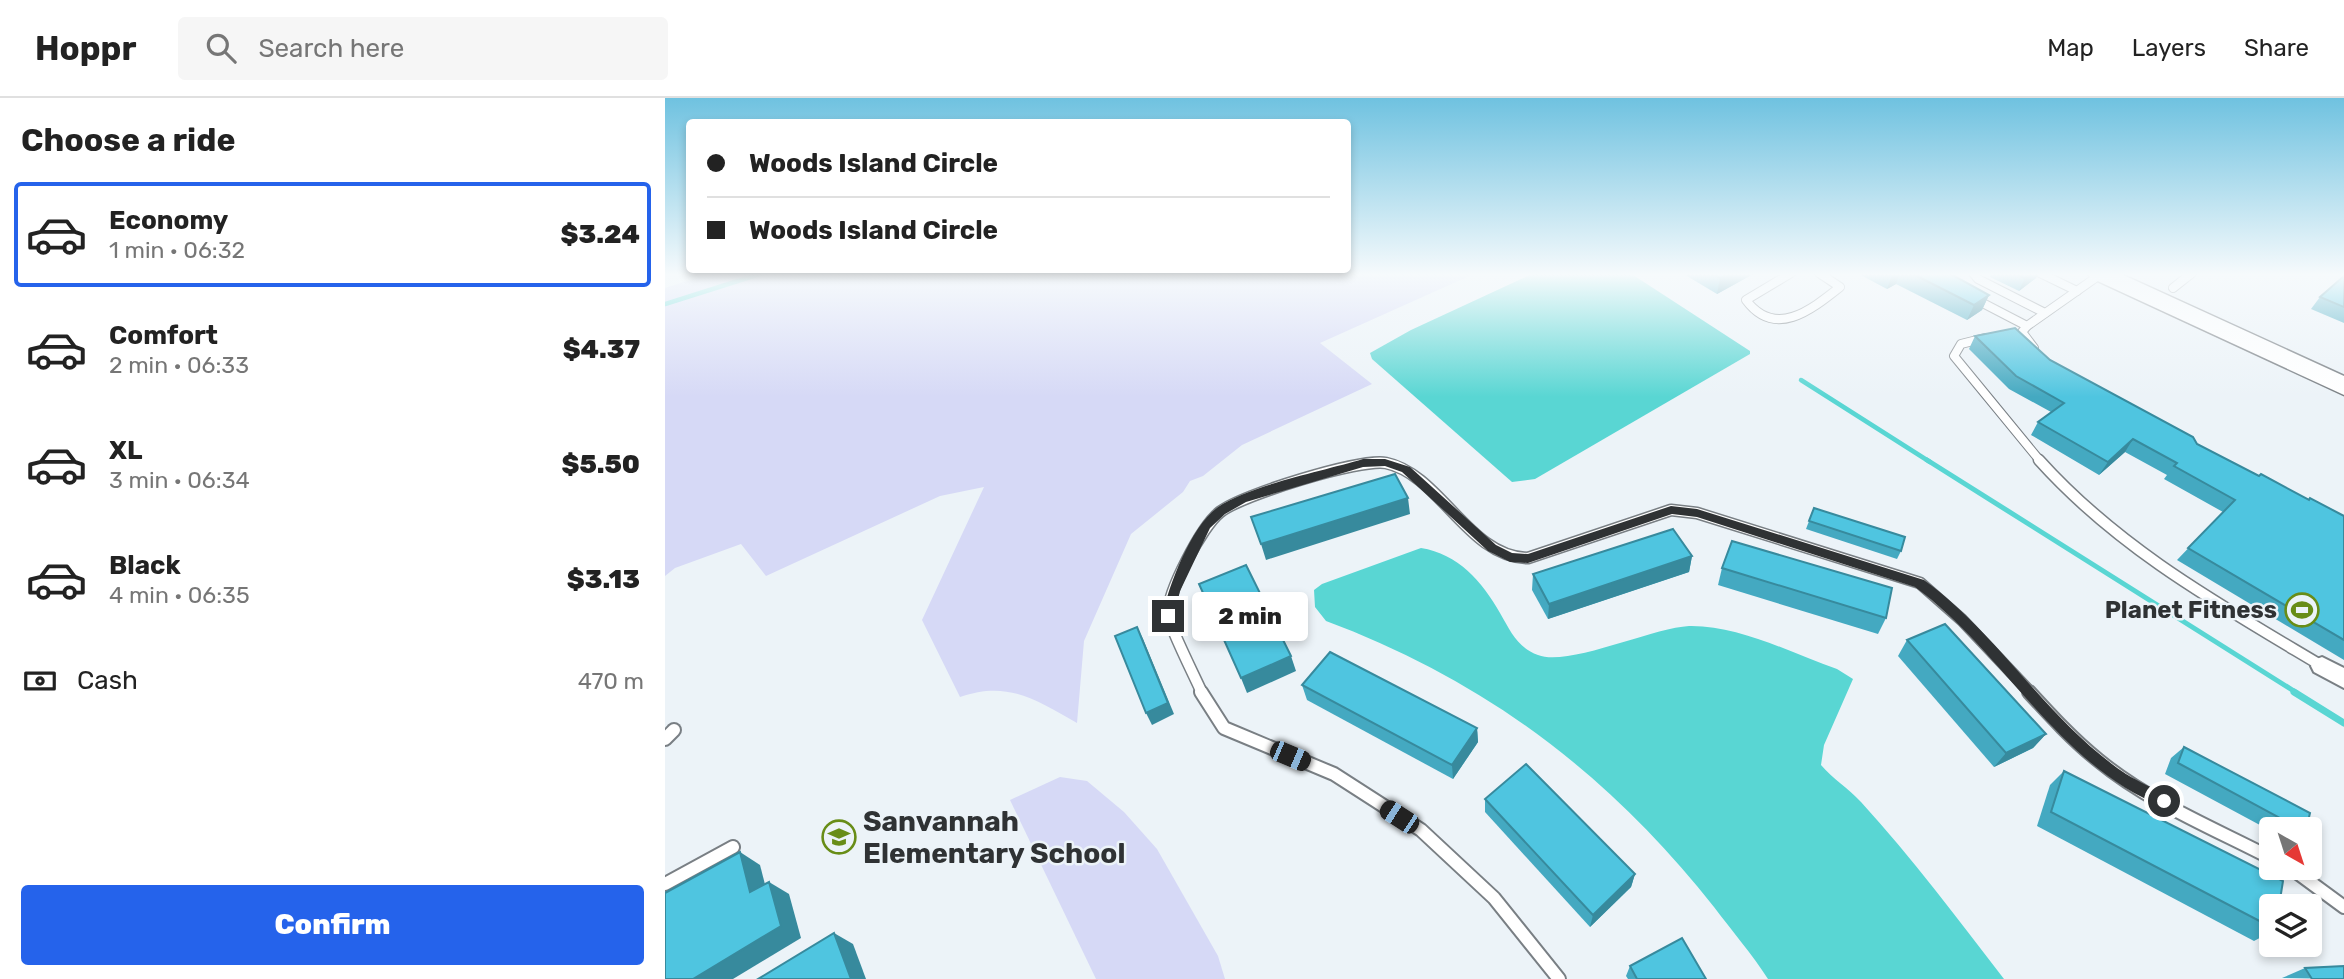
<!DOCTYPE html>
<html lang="en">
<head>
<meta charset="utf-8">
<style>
  :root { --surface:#fff; --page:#f6f6f6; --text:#222; --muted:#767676; --line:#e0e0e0; --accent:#2563eb }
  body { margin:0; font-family:Rubik,sans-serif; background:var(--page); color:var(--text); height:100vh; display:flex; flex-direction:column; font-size:26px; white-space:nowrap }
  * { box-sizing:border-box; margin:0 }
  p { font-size:23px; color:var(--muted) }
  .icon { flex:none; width:38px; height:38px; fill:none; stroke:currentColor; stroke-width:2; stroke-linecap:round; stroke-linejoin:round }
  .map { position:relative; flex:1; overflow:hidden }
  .sheet { display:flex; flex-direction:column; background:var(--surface); width:665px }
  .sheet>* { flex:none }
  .top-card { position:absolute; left:21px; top:21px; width:665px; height:154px; border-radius:7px; box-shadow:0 4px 10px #0003; display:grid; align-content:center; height:154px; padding:0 21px; background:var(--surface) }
  .needle { width:46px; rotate:141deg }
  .fabs { position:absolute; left:1594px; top:719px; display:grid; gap:14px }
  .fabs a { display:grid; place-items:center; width:63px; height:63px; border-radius:7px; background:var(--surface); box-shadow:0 4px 10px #0003; font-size:35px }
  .end { position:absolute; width:32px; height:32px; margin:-16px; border:9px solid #2f3234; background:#fff; box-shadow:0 0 0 4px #fff }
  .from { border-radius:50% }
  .bubble { position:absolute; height:49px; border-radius:7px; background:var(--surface); box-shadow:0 4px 10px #0003; font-size:23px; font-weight:800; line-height:49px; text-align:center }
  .car { position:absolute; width:21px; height:42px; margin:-21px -10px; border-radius:9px; box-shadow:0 0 5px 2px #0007; background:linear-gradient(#222 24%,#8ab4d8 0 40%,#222 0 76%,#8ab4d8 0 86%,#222 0) }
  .top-card b { display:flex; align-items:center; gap:24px; height:66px; font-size:26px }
  .top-card b+b { border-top:2px solid var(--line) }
  .top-card i { width:18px; height:18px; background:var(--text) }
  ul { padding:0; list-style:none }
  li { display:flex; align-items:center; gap:21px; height:105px; margin:0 14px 10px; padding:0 7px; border:4px solid transparent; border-radius:7px }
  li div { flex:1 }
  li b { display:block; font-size:26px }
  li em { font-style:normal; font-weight:800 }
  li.active { border-color:var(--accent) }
  li>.icon { width:63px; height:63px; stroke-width:1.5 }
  h2 { padding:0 21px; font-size:32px; line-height:84px }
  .pay { display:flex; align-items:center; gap:18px; height:77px; padding:0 21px; font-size:26px }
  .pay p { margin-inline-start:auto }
  .primary-button { display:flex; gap:14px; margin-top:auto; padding:14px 21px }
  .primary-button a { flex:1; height:80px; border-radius:7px; background:var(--accent); color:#fff; font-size:28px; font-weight:800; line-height:80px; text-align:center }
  header { display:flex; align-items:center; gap:42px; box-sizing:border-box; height:98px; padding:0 35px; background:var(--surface); border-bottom:2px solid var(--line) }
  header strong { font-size:33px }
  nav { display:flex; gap:38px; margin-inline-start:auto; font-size:24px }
  .search { width:490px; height:63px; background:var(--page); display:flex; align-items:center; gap:18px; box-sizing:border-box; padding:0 24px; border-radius:7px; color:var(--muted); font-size:26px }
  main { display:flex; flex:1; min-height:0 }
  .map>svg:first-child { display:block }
  .green { fill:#d6d9f6 }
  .water { fill:#59d6d3 }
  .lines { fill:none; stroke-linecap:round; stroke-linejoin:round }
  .stream-far2 { stroke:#59d6d3; stroke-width:4.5 }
  .stream-far1 { stroke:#59d6d3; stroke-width:5 }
  .stream { stroke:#59d6d3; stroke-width:7 }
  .lane-far2-casing { stroke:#797f84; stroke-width:10 }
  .lane-far1-casing { stroke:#797f84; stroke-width:13 }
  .lane-casing { stroke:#797f84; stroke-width:16 }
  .street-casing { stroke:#797f84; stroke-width:4 }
  .primary-casing { stroke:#797f84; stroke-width:3 }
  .lane-far2 { stroke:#fff; stroke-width:8 }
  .lane-far1 { stroke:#fff; stroke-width:10 }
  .lane { stroke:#fff; stroke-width:12 }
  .street { fill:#fff; fill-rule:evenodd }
  .primary { fill:#fff; fill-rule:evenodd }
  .wall { fill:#44a9c1 }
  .shaded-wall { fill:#378a9d }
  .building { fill:#4fc5e0; stroke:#378a9d; stroke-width:2 }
  .route { fill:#2f3234 }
  .labels { text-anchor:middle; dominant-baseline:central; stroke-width:5; stroke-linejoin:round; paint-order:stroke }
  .poi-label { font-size:24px; font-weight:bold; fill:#2f3234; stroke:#ecf3f8; text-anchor:end }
  .near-poi-label { font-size:28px; font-weight:bold; fill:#2f3234; stroke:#ecf3f8; text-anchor:start }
</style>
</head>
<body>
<header>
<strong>Hoppr</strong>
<div class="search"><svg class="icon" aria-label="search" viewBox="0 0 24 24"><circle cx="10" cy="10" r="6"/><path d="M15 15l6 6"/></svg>Search here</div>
<nav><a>Map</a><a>Layers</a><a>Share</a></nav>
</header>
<main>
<section class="sheet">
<h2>Choose a ride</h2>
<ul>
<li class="active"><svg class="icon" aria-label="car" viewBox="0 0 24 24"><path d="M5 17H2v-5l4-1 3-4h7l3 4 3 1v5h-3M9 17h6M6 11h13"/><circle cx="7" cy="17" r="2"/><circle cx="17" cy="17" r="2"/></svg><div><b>Economy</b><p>1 min · 06:32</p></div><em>$3.24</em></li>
<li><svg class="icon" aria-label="car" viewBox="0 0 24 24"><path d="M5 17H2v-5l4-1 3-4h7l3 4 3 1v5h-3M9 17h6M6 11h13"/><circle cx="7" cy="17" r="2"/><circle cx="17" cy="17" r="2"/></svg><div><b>Comfort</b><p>2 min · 06:33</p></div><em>$4.37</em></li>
<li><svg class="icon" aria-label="car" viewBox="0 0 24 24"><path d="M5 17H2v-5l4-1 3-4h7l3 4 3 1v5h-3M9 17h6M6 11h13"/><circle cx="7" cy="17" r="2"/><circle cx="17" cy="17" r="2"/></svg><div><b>XL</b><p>3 min · 06:34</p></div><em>$5.50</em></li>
<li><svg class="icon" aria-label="car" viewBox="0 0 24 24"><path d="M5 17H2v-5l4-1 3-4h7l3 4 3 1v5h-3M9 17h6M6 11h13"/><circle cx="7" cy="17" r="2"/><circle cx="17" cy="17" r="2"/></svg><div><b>Black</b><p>4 min · 06:35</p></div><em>$3.13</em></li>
</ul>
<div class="pay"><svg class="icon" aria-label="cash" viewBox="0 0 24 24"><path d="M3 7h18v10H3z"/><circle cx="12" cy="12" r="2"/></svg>Cash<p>470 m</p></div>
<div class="primary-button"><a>Confirm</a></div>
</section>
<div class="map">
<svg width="1679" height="881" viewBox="0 0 1679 881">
  <rect width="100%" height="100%" fill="#ecf3f8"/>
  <g class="green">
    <path d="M47,175h764l-156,70 52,41 -130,61 -39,31 -13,5 -7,11 -52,42 -47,107 -7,82c-41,-23 -69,-43 -117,-26l-38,-77 62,-133 -44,9 -174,80 -25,-32 -66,24 -10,8v-288z"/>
    <polygon points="395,679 422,683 459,714 492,751 553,858 560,881 431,881 345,702"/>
  </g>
  <g class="water">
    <polygon points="869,175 965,175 1085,253 1085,256 870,381 847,384 707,261 705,255 746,232"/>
    <path d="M756,450c37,6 61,33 79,65 11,19 17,34 38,42 30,12 114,-27 151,-29 50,-1 102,27 148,43l16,10 -29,66 -3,20c12,14 27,23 40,37 51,56 97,117 143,177h-236c-16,-25 -36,-48 -54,-72 -104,-132 -229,-227 -388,-286l-11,-14 -1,-17 8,-6z"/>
  </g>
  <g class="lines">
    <g class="stream-far2">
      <polyline points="0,206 98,175"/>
      <polyline points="1136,282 1265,364"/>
    </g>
    <polyline class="stream-far1" points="1262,362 1632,595"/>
    <polyline class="stream" points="1629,594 1679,625"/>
    <defs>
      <g id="lane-far2">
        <path d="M1126,175l-45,27c29,39 65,10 94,-13l-21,-14"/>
        <polyline points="1308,175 1313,181 1380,215"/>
        <polyline points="1375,175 1412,193"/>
        <polyline points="1508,190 1527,175"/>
        <polyline points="1310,201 1362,228"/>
        <polyline points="1320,240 1296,246 1289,258 1376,364"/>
        <polyline points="1369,250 1357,234 1362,228 1436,176"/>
      </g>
      <g id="lane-far1">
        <path d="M1374,362c80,89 181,145 283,206"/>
        <path d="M537,595c-6,-14 -33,-67 -34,-78 -1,-23 34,-89 52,-103 21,-17 141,-54 166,-49 54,11 83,95 142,95l143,-48 26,3 223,70 42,37 69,73"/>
      </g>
      <g id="lane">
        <polyline points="536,594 559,630 669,676 756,732 829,800 894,881"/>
        <path d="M1364,594c22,24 44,48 69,68 51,42 115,68 173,98"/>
        <polyline points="0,641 9,632"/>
        <polyline points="1626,770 1679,809"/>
        <polyline points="0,786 68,749"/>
      </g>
      <polygon id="street" points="1657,559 1679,570 1679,590 1649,574 1646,568 1649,562"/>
      <polygon id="primary" points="1422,175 1454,175 1679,278 1679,297 1426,180"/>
    </defs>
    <use href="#lane-far2" class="lane-far2-casing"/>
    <use href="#lane-far1" class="lane-far1-casing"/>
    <use href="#lane" class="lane-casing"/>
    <use href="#street" class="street-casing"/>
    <use href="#primary" class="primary-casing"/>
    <use href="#lane-far2" class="lane-far2"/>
    <use href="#lane-far1" class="lane-far1"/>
    <use href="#lane" class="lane"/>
    <use href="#street" class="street"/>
    <use href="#primary" class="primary"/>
  </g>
  <g class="wall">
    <polygon points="1017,175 1090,175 1052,196"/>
    <polygon points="1192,175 1284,175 1324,197 1317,212 1302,222 1231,186 1222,191"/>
    <polygon points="1326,176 1326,175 1374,175 1371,180 1354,193 1325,179"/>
    <polygon points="1679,178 1679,225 1646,211 1655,199"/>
    <polygon points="1310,238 1385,262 1532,346 1594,378 1679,418 1679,562 1512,462 1558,414 1499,381 1502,377 1460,354 1434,377 1366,337 1373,324 1386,314 1344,291 1304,251"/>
    <polygon points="1149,410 1236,453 1232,461 1141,431"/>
    <polygon points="1027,458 1024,474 883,521 867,492 868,476"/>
    <polygon points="1057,470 1221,520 1213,536 1053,487"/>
    <polygon points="1242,542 1381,636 1368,650 1329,669 1233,558"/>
    <polygon points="637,587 812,630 813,644 788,681 642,602"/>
    <polygon points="1519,649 1641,732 1606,732 1606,733 1500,676 1506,660"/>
    <polygon points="1399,673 1606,808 1606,834 1589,843 1372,728 1385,687"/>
    <polygon points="820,701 970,776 966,789 925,829 820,714"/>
    <polygon points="965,868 1041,881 963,881 961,878"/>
    <polygon points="1640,870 1679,881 1617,880"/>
  </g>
  <g class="shaded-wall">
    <polygon points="1064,175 1090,175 1052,196 1055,180"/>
    <polygon points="1228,175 1235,175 1231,186 1222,191"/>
    <polygon points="1367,175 1374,175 1371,180 1354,193 1360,180"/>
    <polygon points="1324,197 1317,212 1302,222 1309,207"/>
    <polygon points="1468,341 1460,354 1434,377 1443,364"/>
    <polygon points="743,400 745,416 601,462 596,446"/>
    <polygon points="1027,458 1024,474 883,521 884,506"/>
    <polygon points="472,529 478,541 509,616 487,627 481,615"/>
    <polygon points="626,558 631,573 582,595 576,580"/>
    <polygon points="812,630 813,644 788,681 787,667"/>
    <polygon points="1381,636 1368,650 1329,669 1341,655"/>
    <polygon points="75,754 95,767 105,806 85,794"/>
    <polygon points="970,776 966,789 925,829 928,817"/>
    <polygon points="104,784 124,796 136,840 68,881 28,881"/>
    <polygon points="169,835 188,846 201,881 186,881"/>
  </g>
  <g class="building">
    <polygon points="1047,175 1064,175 1055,180"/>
    <polygon points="1246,175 1284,175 1324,197 1309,207"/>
    <polygon points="1349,175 1367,175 1360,180"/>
    <polygon points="1679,178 1679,209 1655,199"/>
    <polygon points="1350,230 1385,262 1528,339 1532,346 1594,378 1596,376 1644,402 1645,400 1679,418 1679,542 1523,450 1570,402 1509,368 1512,365 1468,341 1443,364 1373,324 1399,305 1351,278 1310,238"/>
    <polygon points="730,376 743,400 596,446 586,419"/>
    <polygon points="1149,410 1240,439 1236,453 1144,423"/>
    <polygon points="1008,431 1027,458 884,506 868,476"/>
    <polygon points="1067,443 1227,490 1221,520 1057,470"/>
    <polygon points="581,467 626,558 576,580 534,486"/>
    <polygon points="1280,526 1381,636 1341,655 1242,542"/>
    <polygon points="472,529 503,605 481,615 450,538"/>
    <polygon points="665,554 812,630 787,667 637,587"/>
    <polygon points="1519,649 1645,715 1641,732 1637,732 1513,665"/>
    <polygon points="861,666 970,776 928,817 820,701"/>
    <polygon points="1399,673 1618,783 1614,808 1606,808 1606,829 1386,714"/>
    <polygon points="75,754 85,794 104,784 116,828 28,881 0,881 0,795"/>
    <polygon points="169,835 186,881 93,881"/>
    <polygon points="1017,840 1041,881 972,881 965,868"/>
    <polygon points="1679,868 1679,881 1647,881 1640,870"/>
  </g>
  <linearGradient id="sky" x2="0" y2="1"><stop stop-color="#6fc2e0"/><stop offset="0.59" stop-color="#f6fafc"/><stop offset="1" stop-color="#f6fafc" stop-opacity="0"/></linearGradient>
  <rect width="1679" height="299" fill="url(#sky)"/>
  <path class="route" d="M698,361h22l25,8 86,78 16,8 16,1 143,-48 26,3 227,71c76,55 124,142 202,194 13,8 29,15 43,22l2,5 -7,6c-106,-41 -160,-155 -249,-220l-218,-70 -25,-3 -144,49 -18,-1 -22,-11 -86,-79 -17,-6 -22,1 -117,35 -21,12 -15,14 -30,63 -7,29h-9l-2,-4c7,-31 29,-90 56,-109 32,-22 106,-36 145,-48z"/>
  <defs>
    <symbol id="stadium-ring" viewBox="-11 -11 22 22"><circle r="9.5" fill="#ecf3f8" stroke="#688d17" stroke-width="1.5"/><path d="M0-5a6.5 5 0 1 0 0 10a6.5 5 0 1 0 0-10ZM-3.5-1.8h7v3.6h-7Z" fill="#688d17"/></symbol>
    <symbol id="school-ring" viewBox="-11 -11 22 22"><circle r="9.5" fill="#ecf3f8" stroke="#688d17" stroke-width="1.5"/><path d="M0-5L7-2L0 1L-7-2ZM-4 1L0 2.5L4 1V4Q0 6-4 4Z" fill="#688d17"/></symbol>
  </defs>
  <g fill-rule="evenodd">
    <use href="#stadium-ring" x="1618" y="493" width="38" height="38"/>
    <use href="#school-ring" x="155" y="720" width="38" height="38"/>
  </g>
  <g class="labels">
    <g class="poi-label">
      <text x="1612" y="512">Planet Fitness</text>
    </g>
    <g class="near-poi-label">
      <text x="198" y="723">Sanvannah<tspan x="198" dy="32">Elementary School</tspan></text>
    </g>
  </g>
</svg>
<div class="fabs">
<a><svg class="needle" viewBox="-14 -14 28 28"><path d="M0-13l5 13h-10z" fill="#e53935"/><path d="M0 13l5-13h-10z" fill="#767676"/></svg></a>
<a><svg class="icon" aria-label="layers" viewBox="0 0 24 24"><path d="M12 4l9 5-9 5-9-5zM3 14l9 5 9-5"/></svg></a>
</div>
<i class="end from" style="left:1499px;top:703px"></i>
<i class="end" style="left:503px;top:518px"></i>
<div class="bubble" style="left:527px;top:494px;width:116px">2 min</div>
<i class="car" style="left:625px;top:658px;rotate:113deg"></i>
<i class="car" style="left:734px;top:719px;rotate:303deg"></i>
<div class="top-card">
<b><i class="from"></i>Woods Island Circle</b>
<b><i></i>Woods Island Circle</b>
</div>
</div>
</main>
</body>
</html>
